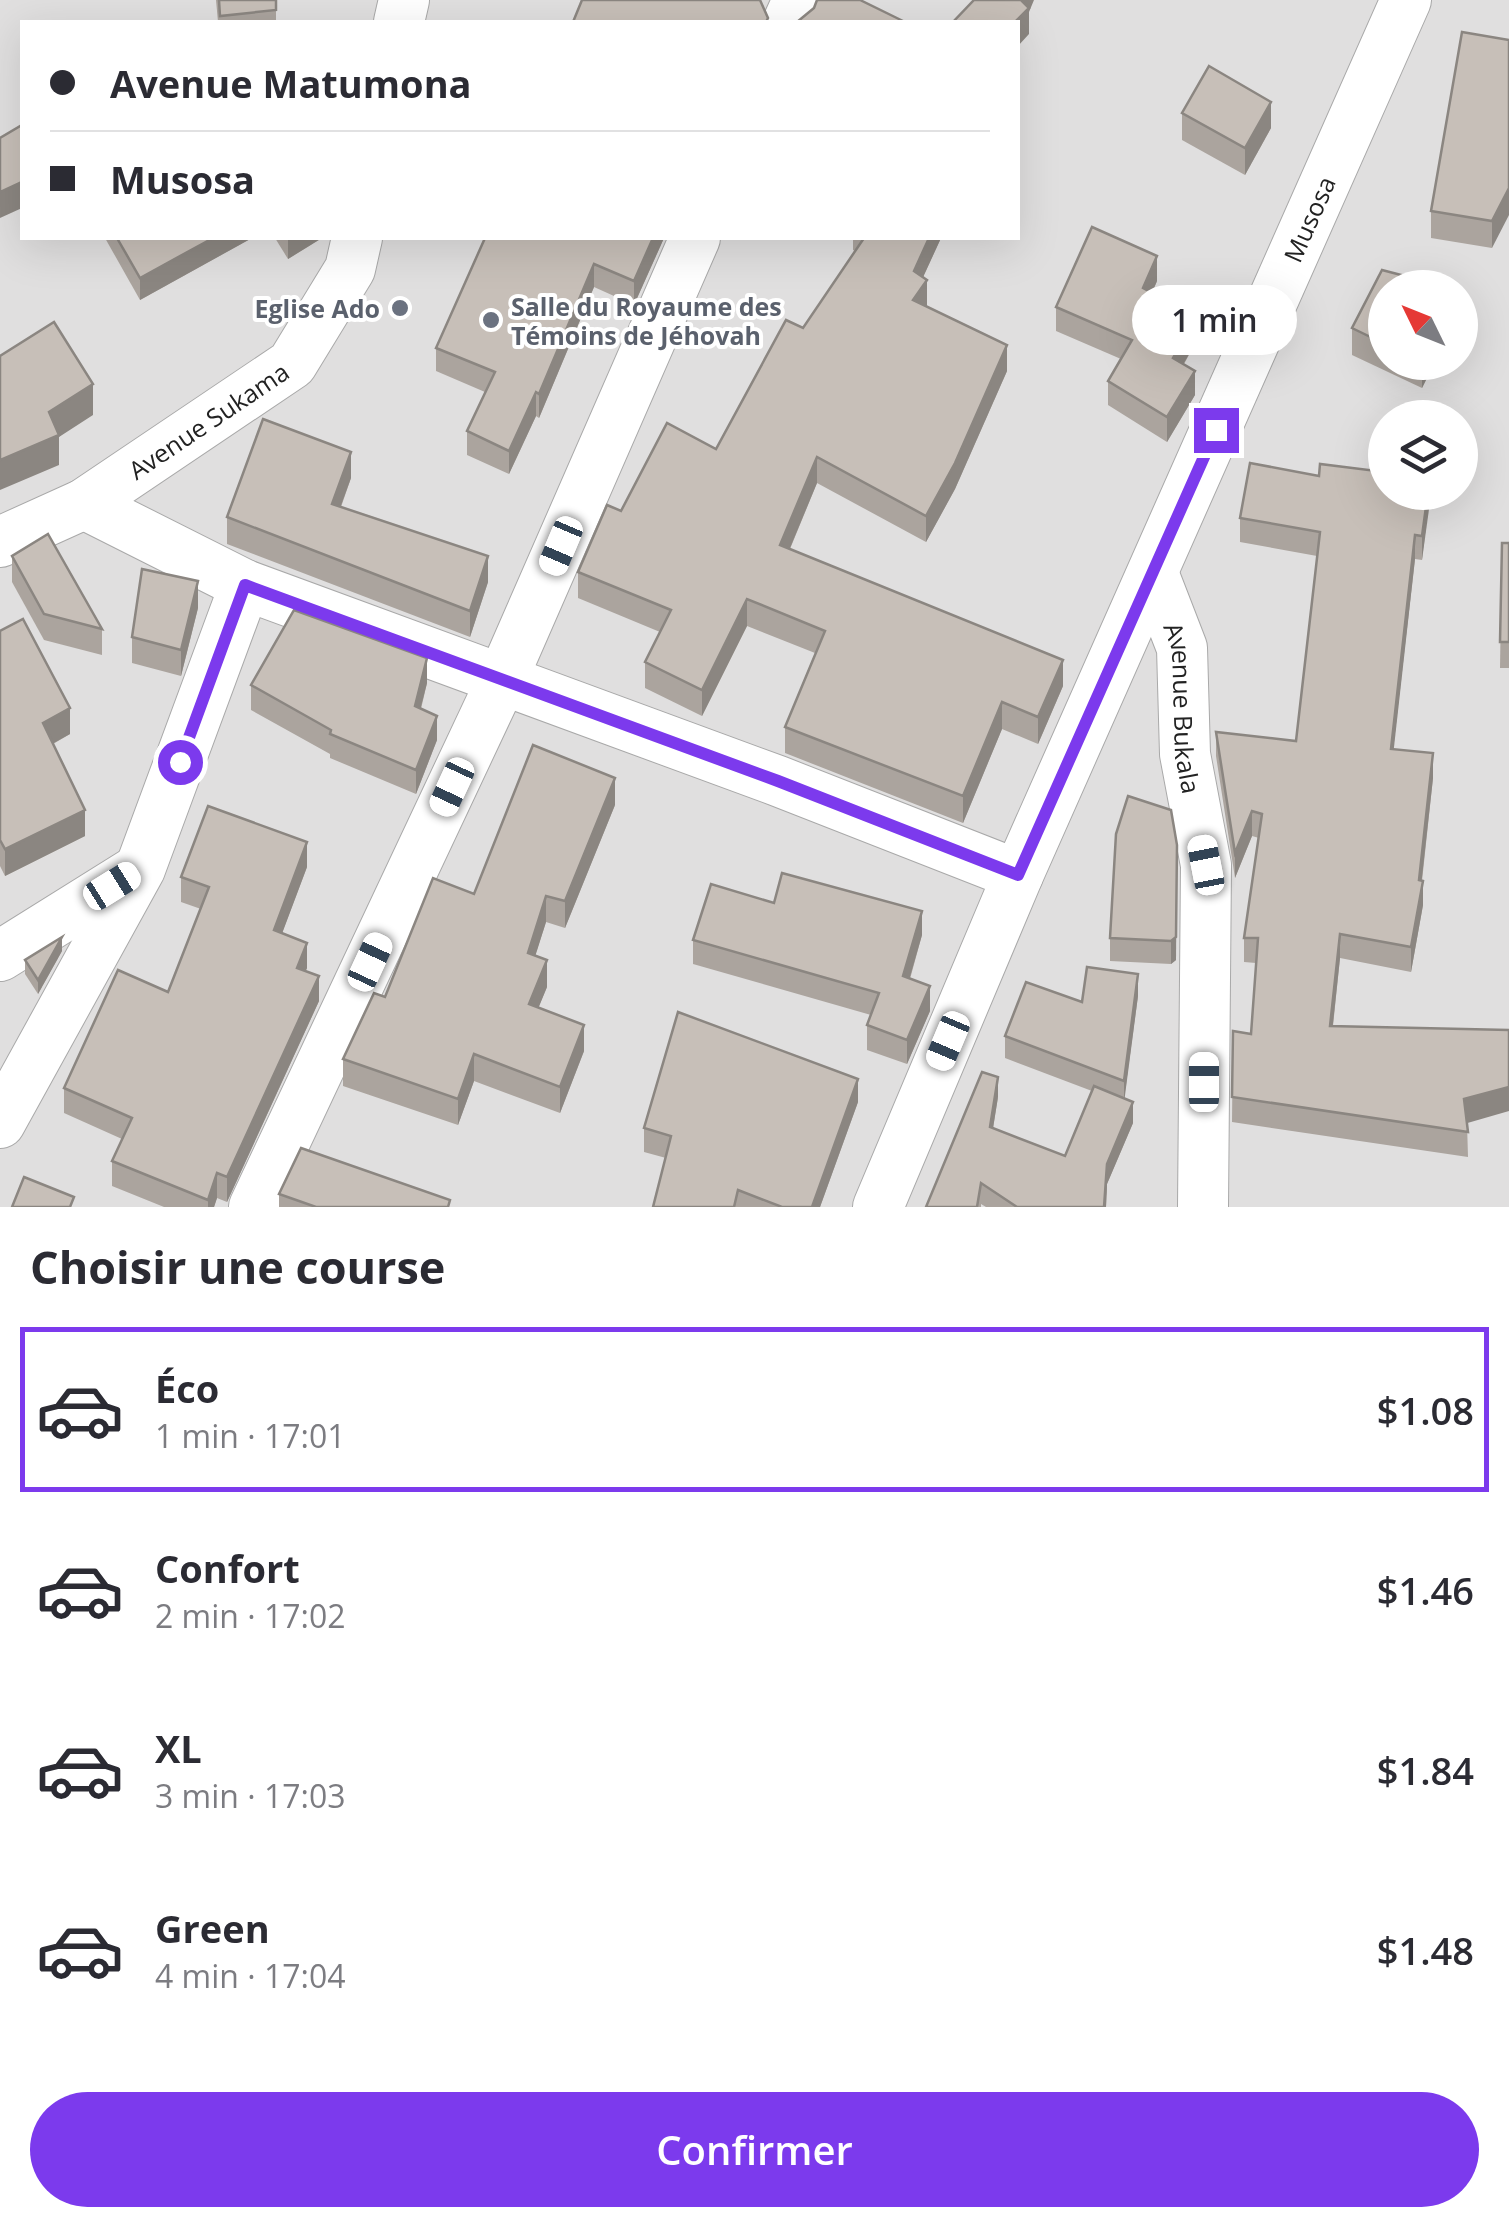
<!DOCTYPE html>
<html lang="fr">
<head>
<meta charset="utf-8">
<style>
  :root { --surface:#fff; --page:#f2f2f3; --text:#2b2b33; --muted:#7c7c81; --line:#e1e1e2; --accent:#7c3aed }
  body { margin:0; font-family:"Open Sans",sans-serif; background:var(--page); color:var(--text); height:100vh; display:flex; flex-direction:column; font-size:38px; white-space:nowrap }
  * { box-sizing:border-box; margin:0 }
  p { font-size:32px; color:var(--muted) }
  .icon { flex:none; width:55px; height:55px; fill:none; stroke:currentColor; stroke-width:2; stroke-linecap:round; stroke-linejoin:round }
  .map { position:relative; height:1207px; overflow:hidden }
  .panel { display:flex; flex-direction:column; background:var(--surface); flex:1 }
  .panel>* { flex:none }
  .banner { position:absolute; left:20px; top:20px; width:1000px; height:220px; border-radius:0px; box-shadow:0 10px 40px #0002; display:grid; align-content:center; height:220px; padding:0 30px; background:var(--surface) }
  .needle { width:65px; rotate:313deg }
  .controls { position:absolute; left:1368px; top:270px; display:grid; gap:20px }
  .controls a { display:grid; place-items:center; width:110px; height:110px; border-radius:50%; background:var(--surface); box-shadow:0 10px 40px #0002; font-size:50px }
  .end { position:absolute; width:45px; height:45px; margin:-22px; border:12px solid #7c3aed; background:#fff; box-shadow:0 0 0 5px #fff }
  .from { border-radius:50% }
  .bubble { position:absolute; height:70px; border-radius:35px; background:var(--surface); box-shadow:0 10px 40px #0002; font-size:32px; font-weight:600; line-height:70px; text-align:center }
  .car { position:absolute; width:30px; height:60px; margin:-30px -15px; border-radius:12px; box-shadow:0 0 8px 2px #0007; background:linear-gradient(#fff 24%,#345 0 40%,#fff 0 76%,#345 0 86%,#fff 0) }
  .banner b { display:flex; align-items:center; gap:35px; height:95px; font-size:38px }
  .banner b+b { border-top:2px solid var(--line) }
  .banner i { width:25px; height:25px; background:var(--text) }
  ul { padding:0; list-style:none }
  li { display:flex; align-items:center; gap:30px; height:165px; margin:0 20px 15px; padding:0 10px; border:5px solid transparent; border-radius:0px }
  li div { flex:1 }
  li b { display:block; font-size:38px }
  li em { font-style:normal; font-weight:600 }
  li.on { border-color:var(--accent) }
  li>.icon { width:90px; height:90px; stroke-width:1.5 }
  h2 { padding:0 30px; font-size:45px; line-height:120px }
  .primary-button { display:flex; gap:20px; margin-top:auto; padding:20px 30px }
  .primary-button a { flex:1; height:115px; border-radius:60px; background:var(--accent); color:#fff; font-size:40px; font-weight:600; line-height:115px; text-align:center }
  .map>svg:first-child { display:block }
  .residential { fill:#e0dfdf; fill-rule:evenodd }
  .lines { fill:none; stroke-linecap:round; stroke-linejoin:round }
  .street-casing { stroke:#a9a9a9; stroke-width:52 }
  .street { stroke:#fff; stroke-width:50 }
  .wall { fill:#aba49e }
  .shaded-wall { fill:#8b8681 }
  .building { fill:#c7bfb8; stroke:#8b8681; stroke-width:2.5 }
  .route { stroke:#7c3aed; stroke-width:12 }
  .worship-dot { fill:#6b7280; stroke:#fff; stroke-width:4 }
  .labels { text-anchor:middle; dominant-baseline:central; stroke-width:8; stroke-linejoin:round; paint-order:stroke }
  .street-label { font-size:25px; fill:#222; stroke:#fff }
  .worship-label { font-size:25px; font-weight:bold; fill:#5b616d; stroke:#fff; text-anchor:start }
</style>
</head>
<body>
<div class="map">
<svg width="1509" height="1207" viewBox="0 0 1509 1207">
  <rect width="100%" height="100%" fill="#f2efe9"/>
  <path class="residential" d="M0,0h1509v1207h-1509zM22,22h996v216h-996zM1385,288h75v74h-75zM1385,418h75v74h-75z"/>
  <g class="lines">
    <defs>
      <g id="street">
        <polyline points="399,22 404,0"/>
        <polyline points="788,22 798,0"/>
        <polyline points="84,504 245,585 778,781 1018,875"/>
        <path id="s1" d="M0,542l84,-38 208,-140 58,-95 7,-31"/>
        <path id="s2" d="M1153,573l29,75 3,106 21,111 -3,342"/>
        <polyline points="0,956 136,871"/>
        <polyline points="0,1123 140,869 245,585"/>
        <polyline points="254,1207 501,682 695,238"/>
        <path id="s3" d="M878,1207l140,-332 388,-875"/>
      </g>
    </defs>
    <use href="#street" class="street-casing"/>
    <use href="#street" class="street"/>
  </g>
  <g class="wall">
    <polygon points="216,0 276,0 276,22 218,22"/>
    <polygon points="1509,40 1492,248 1431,238 1431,211"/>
    <polygon points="1182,113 1271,128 1245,175 1182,140"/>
    <polygon points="105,238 252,238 140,300"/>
    <polygon points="275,238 322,238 288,259"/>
    <polygon points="485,238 664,238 634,305 594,287 539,418 536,416 509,474 467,455 467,431 485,392 436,371 436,348"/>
    <polygon points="853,238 941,238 923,277 927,307 1007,371 955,489 926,542 817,483 790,549 1063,686 1038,744 1002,729 963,823 785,753 785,727 815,653 747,626 702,716 645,688 645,662 660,632 578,598 578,572 621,511 716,449 803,328 855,251 853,250"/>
    <polygon points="1157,281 1152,293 1196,342 1184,364 1195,395 1167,442 1108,405 1108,381 1121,359 1056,331 1056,307"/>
    <polygon points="1385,288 1385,362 1435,362 1422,388 1352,355 1352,328"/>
    <polygon points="1319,476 1430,492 1422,560 1415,559 1393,750 1433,778 1422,881 1423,905 1411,972 1340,958 1333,1026 1467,1123 1468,1157 1232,1122 1233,1031 1251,1034 1256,963 1244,962 1244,938 1259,838 1252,836 1235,878 1216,756 1216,732 1296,741 1317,556 1240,542 1240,518"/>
    <polygon points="351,478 341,507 488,582 470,637 227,544 227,517"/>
    <polygon points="1502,543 1509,543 1509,668 1500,668"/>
    <polygon points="12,556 102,629 102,655 44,640 12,582"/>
    <polygon points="198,608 181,676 132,663 132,637"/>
    <polygon points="0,631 70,734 53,744 85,836 5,876 0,866"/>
    <polygon points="427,683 421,709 437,740 416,794 330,758 330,754 251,710 251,685"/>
    <polygon points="615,805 565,928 546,922 535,956 547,987 538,1008 584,1051 560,1113 474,1081 458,1125 343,1086 343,1059 385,997 474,894"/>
    <polygon points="1171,810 1176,960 1171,964 1110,961 1110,938"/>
    <polygon points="307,867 282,933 307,968 305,971 319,1001 227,1202 217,1198 214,1207 164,1207 112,1186 112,1161 122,1139 64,1113 64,1088 168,992 201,909 181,902 181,877"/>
    <polygon points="774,903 922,935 910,979 930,1011 907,1064 867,1050 867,1025 871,1015 693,964 693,940"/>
    <polygon points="62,951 38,994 25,974 25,960"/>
    <polygon points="1138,996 1124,1099 1133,1123 1107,1184 1106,1207 986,1207 981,1204 981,1207 926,1207 998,1097 993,1128 1065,1156 1092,1091 1005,1058 1005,1036 1082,1002"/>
    <polygon points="858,1102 820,1207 653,1207 666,1158 644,1152 644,1128"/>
    <polygon points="279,1194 450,1207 279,1207"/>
  </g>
  <g class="shaded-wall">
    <polygon points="1021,0 1034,0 1029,12 1029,34 1018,46 1018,22 1015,22"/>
    <polygon points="1271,102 1271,128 1245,175 1245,148"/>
    <polygon points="22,182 22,208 0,218 0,192"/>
    <polygon points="1509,188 1509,215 1492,248 1492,221"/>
    <polygon points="213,238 252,238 140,300 140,278"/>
    <polygon points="288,238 322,238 288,259"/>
    <polygon points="653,238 664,238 634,305 634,281"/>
    <polygon points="929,238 941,238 914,297 914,271"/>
    <polygon points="1157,256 1157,281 1143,313 1143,288"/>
    <polygon points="594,264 594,287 539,418 539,394"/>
    <polygon points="927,280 927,306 913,327 913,300"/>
    <polygon points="1196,317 1196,342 1173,382 1173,358"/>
    <polygon points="1007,345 1007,371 955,489 926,542 926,516"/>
    <polygon points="1422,362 1435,362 1422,388"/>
    <polygon points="1195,371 1195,395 1167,442 1167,417"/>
    <polygon points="93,384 93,415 59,437 59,465 0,490 0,460 49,412"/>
    <polygon points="536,392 536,416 509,474 509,451"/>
    <polygon points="351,452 351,478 332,530 332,504"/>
    <polygon points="817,457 817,483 780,572 780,545"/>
    <polygon points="1428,492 1430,492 1430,502 1422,560 1422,536"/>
    <polygon points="1415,535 1415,559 1391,774 1391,749"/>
    <polygon points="488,556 488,582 470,637 470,611"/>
    <polygon points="198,581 198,608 181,676 181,650"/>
    <polygon points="747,599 747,626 702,716 702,690"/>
    <polygon points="427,658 427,683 415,730 415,706"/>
    <polygon points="1063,660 1063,686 1038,744 1038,717"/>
    <polygon points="1002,702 1002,729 963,823 963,796"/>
    <polygon points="70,708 70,734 43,749 43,723"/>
    <polygon points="437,716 437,740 416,794 416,770"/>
    <polygon points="1433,753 1433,778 1420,895 1423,881 1423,905 1411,972 1411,947"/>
    <polygon points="615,778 615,805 565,928 565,901"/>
    <polygon points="85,810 85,836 5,876 5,849"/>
    <polygon points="1252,811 1252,836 1235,878 1235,853"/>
    <polygon points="307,842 307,867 274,955 274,930"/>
    <polygon points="1177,845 1176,960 1171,964 1171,941"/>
    <polygon points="546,896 546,922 528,979 528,953"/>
    <polygon points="922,911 922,935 903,1001 903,976"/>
    <polygon points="1340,934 1340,958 1330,1051 1330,1026"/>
    <polygon points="62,937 62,951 38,994 38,980"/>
    <polygon points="307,943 307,968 297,993 297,968"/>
    <polygon points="547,960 547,987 529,1031 529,1004"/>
    <polygon points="1138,974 1138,996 1124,1103 1124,1081"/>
    <polygon points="319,976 319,1001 227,1202 227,1177"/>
    <polygon points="930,986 930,1011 907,1064 907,1040"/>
    <polygon points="584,1025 584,1051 560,1113 560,1087"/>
    <polygon points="474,1054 474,1081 458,1125 458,1099"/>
    <polygon points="998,1077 998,1097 990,1147 990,1127"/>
    <polygon points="858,1079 858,1102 820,1207 812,1207"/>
    <polygon points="1509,1087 1509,1111 1464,1124 1464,1099"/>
    <polygon points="1133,1102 1133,1123 1107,1184 1106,1207 1104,1207 1107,1164"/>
    <polygon points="217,1173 217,1198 214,1207 208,1207 208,1200"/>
  </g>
  <g class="building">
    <polygon points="219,0 276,0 276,10 220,16"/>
    <polygon points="582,0 760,0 768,18 766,22 573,22"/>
    <polygon points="817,0 860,0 905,22 797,22 814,8"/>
    <polygon points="974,0 1021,0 1029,8 1015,22 953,22"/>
    <polygon points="1462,32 1509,40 1509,188 1492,221 1431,211"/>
    <polygon points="1209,66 1271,102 1245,148 1182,113"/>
    <polygon points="22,125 22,182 0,192 0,138"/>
    <polygon points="1092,227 1157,256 1143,288 1196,317 1173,358 1195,371 1167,417 1108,381 1132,340 1056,307"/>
    <polygon points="117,238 213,238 140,278"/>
    <polygon points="485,238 653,238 634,281 594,264 539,394 536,392 509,451 467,431 495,372 436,348"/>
    <polygon points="864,238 929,238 914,271 927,280 913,300 1007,345 955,463 926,516 817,457 780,545 1063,660 1038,717 1002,702 963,796 785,727 825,631 747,599 702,690 645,662 671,610 578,572 607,505 621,511 667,423 716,449 786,320 803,328"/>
    <polygon points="1382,270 1451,288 1385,288 1385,344 1352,328"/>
    <polygon points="54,322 93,384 49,412 59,435 0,460 0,356"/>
    <polygon points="263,419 351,452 332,504 488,556 470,611 227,517"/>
    <polygon points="1250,463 1319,476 1320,464 1385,472 1385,492 1428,492 1422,536 1415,535 1391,749 1433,753 1419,880 1423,881 1411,947 1340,934 1330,1026 1509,1030 1509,1087 1464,1099 1468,1132 1232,1097 1233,1031 1251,1034 1258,938 1244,938 1262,814 1252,811 1235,853 1216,732 1296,741 1320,532 1240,518"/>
    <polygon points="48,534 102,629 44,614 12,556"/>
    <polygon points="1502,543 1509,543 1509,642 1500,642"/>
    <polygon points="142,569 198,581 181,650 132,637"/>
    <polygon points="294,610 427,658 415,706 437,716 416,770 330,734 331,730 251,685"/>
    <polygon points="23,619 70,708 43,723 85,810 5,849 0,840 0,631"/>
    <polygon points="533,745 615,778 565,901 546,896 528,953 547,960 529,1004 584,1025 560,1087 474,1054 458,1099 343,1059 374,993 385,997 433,878 474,894"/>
    <polygon points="1128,796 1171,810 1177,845 1176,937 1171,941 1110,938 1116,834"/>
    <polygon points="208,806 307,842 274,930 307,943 297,968 319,976 227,1177 217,1173 208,1200 112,1161 132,1118 64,1088 118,970 168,992 209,887 181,877"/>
    <polygon points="782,873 922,911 903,976 930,986 907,1040 867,1025 879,993 693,940 711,884 774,903"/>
    <polygon points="62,937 38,980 25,960"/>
    <polygon points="1087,967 1138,974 1124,1081 1005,1036 1026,982 1082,1002"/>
    <polygon points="678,1012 858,1079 812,1207 782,1207 738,1190 734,1207 653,1207 671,1136 644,1128"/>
    <polygon points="982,1072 998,1077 990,1127 1065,1156 1094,1086 1133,1102 1107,1164 1104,1207 1017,1207 981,1183 977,1207 926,1207"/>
    <polygon points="301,1148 450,1200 448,1207 316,1207 279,1194"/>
    <polygon points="24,1177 74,1197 70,1207 12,1207"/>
  </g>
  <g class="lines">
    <polyline class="route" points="180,762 245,585 778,781 1018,875 1216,430"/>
  </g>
  <g class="worship-dot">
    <circle cx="400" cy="308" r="10"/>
    <circle cx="491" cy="320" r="10"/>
  </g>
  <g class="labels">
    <g class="street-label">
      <text stroke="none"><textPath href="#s3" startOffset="1078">Musosa</textPath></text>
      <text stroke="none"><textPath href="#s1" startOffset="242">Avenue Sukama</textPath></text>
      <text stroke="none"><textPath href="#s2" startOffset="140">Avenue Bukala</textPath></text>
    </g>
    <g class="worship-label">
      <text x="511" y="306">Salle du Royaume des<tspan x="511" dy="29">Témoins de Jéhovah</tspan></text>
      <text x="380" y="308" text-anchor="end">Eglise Ado</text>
    </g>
  </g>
</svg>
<div class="controls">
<a><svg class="needle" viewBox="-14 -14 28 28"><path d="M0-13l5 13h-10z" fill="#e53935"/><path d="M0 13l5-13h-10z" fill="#7c7c81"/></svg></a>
<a><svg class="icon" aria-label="layers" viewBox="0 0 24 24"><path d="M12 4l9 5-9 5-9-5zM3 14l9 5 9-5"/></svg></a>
</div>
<i class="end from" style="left:180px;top:762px"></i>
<i class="end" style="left:1216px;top:430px"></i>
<div class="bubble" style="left:1132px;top:285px;width:165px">1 min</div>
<i class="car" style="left:561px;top:546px;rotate:203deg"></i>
<i class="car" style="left:452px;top:787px;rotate:205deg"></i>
<i class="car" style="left:1206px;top:865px;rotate:349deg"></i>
<i class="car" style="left:112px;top:886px;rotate:58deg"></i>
<i class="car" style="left:370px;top:962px;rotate:25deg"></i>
<i class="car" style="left:948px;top:1041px;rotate:203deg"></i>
<i class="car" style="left:1204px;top:1082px;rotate:0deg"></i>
<div class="banner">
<b><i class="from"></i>Avenue Matumona</b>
<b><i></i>Musosa</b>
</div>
</div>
<section class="panel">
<h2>Choisir une course</h2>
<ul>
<li class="on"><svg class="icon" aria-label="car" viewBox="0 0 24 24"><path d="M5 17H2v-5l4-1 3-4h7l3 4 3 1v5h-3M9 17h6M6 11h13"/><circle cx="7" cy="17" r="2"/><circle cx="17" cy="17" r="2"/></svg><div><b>Éco</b><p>1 min · 17:01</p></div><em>$1.08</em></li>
<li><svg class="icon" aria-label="car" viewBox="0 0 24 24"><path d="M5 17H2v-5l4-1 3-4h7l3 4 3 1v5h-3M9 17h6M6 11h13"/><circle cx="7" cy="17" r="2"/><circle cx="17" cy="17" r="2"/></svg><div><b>Confort</b><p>2 min · 17:02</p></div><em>$1.46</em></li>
<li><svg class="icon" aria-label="car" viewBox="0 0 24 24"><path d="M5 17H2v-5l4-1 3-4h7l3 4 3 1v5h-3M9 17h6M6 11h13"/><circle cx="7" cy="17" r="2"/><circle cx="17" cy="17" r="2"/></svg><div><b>XL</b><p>3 min · 17:03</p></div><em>$1.84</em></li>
<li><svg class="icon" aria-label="car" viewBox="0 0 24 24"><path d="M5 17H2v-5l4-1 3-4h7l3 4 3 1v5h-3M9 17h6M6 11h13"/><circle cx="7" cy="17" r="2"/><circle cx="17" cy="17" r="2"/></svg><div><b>Green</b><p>4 min · 17:04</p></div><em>$1.48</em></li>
</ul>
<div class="primary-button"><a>Confirmer</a></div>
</section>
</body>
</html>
